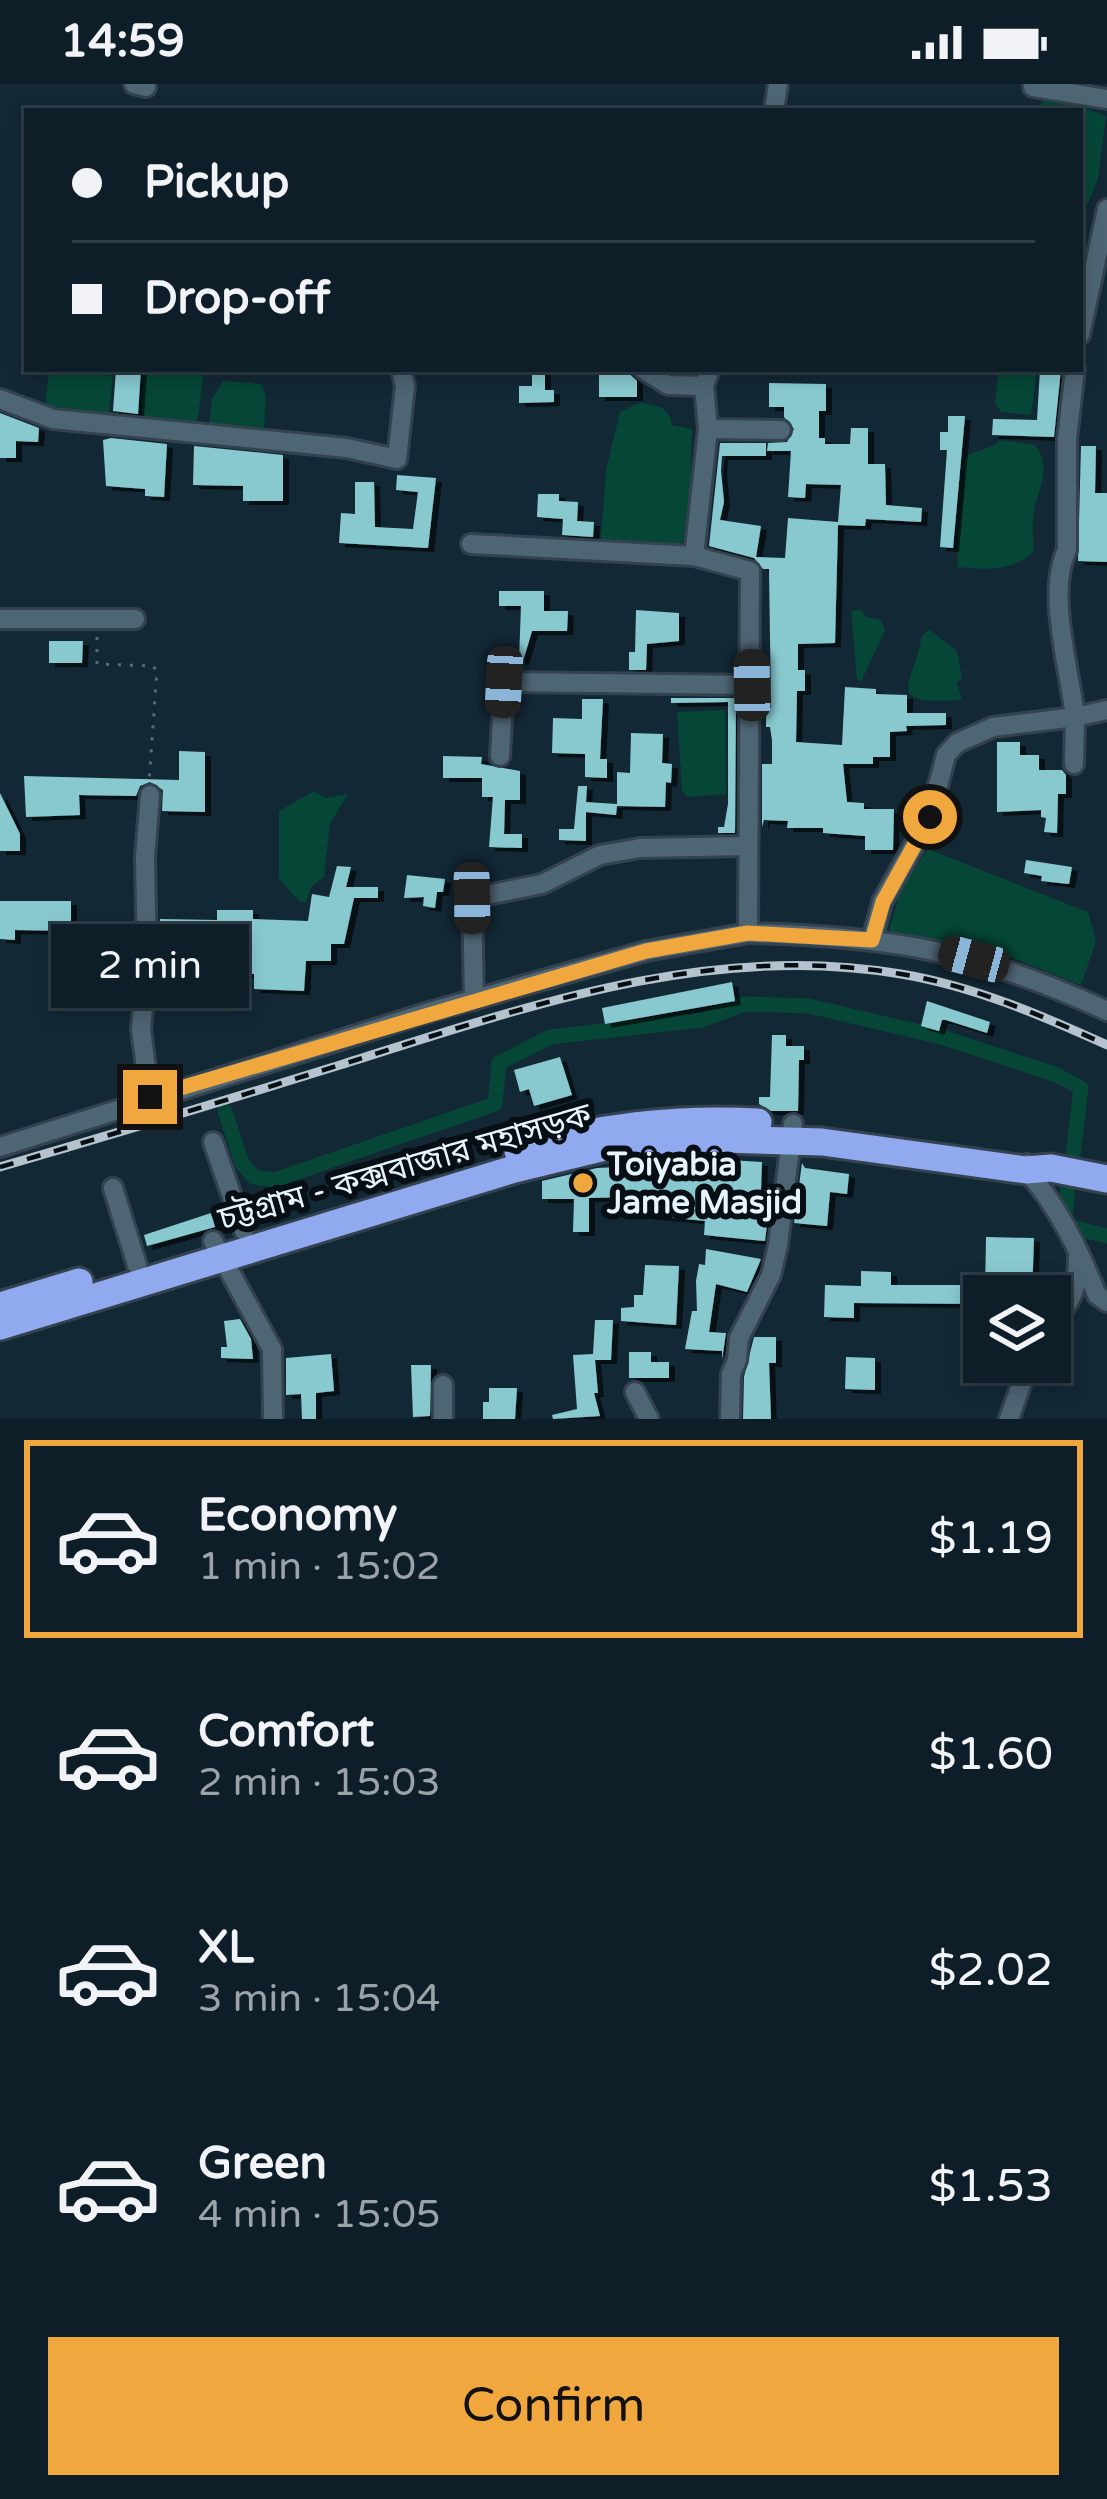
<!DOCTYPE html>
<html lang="en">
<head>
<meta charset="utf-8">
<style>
  :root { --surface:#0e1e28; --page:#1c2b34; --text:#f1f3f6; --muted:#9ba2a8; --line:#2e3c45; --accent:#efa73e }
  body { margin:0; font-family:"Varela Round","Noto Sans Bengali",sans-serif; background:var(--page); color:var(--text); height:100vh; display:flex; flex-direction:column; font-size:45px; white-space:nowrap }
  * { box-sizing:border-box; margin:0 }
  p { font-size:39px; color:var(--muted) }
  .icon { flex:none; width:66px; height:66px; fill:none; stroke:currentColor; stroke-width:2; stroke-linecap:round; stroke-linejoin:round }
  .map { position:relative; height:1335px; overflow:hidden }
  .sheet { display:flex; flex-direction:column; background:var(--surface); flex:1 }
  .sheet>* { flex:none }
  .guide { position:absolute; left:24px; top:24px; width:1059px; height:264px; border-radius:0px; box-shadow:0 6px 18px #0003,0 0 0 3px var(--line); display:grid; align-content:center; height:264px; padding:0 48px; background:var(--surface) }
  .tools { position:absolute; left:963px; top:1191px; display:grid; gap:24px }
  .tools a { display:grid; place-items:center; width:108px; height:108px; border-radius:0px; background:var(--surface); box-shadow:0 6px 18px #0003,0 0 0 3px var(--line); font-size:60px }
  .end { position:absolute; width:54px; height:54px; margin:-27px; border:15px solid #efa73e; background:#111; box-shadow:0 0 0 6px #111 }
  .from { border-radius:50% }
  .bubble { position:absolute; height:84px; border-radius:0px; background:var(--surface); box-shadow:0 6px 18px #0003,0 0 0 3px var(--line); font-size:39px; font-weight:600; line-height:84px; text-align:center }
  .car { position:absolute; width:36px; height:72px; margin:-36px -18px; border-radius:15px; box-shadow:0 0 9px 3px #0007; background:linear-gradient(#222 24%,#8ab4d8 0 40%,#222 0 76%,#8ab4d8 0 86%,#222 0) }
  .guide b { display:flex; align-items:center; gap:42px; height:114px; font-size:45px }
  .guide b+b { border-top:3px solid var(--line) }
  .guide i { width:30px; height:30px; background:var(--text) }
  ul { padding:21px 0 0; list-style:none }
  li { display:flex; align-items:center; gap:36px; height:198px; margin:0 24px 18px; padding:0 24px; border:6px solid transparent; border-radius:0px }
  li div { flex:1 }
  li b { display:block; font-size:45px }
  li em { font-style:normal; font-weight:600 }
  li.on { border-color:var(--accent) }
  li>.icon { width:108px; height:108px; stroke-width:1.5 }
  .action { display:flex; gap:24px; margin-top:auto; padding:24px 48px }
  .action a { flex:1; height:138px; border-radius:0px; background:var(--accent); color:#111; font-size:48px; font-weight:600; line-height:138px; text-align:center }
  .status { display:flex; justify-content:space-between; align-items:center; height:84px; padding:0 60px; background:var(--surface); direction:ltr }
  .status svg { height:33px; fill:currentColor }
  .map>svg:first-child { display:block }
  .water { fill:#054637 }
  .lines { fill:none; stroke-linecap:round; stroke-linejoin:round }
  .canal { stroke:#054637; stroke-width:15 }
  .building { fill:#88c9d0; filter:url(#shadow) }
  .minor-casing { stroke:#33424e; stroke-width:24 }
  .highway-casing { stroke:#33424e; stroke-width:33 }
  .path { stroke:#586c77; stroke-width:3; stroke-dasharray:3 9; stroke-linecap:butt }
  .minor { stroke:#4e6574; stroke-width:18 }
  .highway { stroke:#91a9ef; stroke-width:27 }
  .rail-casing { stroke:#b4c3cd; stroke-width:9 }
  .rail { stroke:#070f15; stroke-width:4.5; stroke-dasharray:14; stroke-linecap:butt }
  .route { stroke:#efa73e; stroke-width:15 }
  .poi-dot { fill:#efa73e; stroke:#070f15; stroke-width:4.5 }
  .labels { text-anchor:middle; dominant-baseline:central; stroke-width:12; stroke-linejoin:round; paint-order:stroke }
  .poi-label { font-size:33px; font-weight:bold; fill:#e7f4fd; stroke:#070f15; text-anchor:start }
  .street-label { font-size:33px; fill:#e7f4fd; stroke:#070f15 }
</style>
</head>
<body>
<div class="status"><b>14:59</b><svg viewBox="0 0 49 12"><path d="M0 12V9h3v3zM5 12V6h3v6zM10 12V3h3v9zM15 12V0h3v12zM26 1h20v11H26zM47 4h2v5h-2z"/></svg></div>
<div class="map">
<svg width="1107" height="1335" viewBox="0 0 1107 1335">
  <defs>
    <filter id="shadow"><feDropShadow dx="6" dy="4" stdDeviation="0" flood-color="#0009"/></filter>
  </defs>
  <rect width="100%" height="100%" fill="#122835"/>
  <g class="water">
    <polygon points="1042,9 1106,32 1098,95 1087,121 1080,119 1080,27 1041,27"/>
    <polygon points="143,285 204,285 197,340 148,338 141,329"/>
    <polygon points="999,285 1037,285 1031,331 1001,328 995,320"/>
    <polygon points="49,286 113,292 108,337 55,329 45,323"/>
    <polygon points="223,297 261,300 266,312 264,344 209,341 212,315"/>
    <path d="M639,319c18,2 30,3 33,22l20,4 -3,103 -11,15 -74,-3 -3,-6 5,-68 14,-58z"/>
    <path d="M1000,356l35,5c17,21 4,42 -1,66 -2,14 -1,26 0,40 -21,21 -48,19 -76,16 -3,-36 8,-71 6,-108 10,-11 25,-7 36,-19z"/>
    <polygon points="860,525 867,533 881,536 885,546 861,598 857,595 851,528"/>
    <path d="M929,545l28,22 5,27 -5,5 5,17c-80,5 -50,-12 -40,-64z"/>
    <polygon points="725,626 726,710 688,713 682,707 677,628"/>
    <polygon points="314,707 325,714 348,710 330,739 324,793 311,803 306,818 300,818 279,795 279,727"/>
    <polygon points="928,765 1088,828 1096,857 1081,901 1005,871 888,850 900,807"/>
  </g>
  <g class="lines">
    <g class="canal">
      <polyline points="225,1027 242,1079 254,1093 274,1096 495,1020 499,979 550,953 702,936 744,920 809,922 941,953 1057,991 1081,1004 1073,1071"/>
      <polyline points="1068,1102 1065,1133 1071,1143 1107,1152"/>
    </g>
  </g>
  <g class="building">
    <polygon points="116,285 141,285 138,330 113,327"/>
    <polygon points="532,285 545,285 545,306 554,306 554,318 519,319 519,302 532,302"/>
    <polygon points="599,285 624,285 637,297 637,313 599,313"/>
    <polygon points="1040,285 1061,285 1054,353 992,351 993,335 1037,336"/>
    <polygon points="769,299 826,300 826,327 819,327 819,354 825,354 825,360 850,360 851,344 868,344 868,380 885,380 886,421 922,424 921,438 866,435 865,442 838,441 835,559 798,560 798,586 805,586 805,607 797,607 796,658 842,661 845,603 876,605 876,610 907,611 907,629 946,629 946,641 906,642 907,647 890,648 890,673 873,673 873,680 843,680 847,718 864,719 864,725 894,725 893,766 865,766 865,752 823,749 823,744 787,744 788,737 764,736 762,743 762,680 772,680 772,656 770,643 766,643 766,624 771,624 769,485 763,485 754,474 709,462 720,359 766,359 766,372 722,372 721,387 724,418 720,436 761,442 756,473 785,474 788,434 838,438 841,401 806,400 805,414 788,413 791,367 767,367 768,359 787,358 794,345 784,333 784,323 769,323"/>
    <polygon points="0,329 39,344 38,358 16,357 16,374 0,374"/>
    <polygon points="948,332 965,332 953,464 940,463 947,366 940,366 940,348 948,348"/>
    <polygon points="111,354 167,360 164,413 145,412 145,405 106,402 103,356"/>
    <polygon points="194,362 283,371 283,417 243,417 243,402 193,401"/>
    <polygon points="1081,362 1096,362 1095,409 1107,409 1107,478 1078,477"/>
    <polygon points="397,391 436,394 428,464 339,459 341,429 355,430 355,398 374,398 375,443 413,445 418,408 396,406"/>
    <polygon points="538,410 559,410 559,417 578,418 577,437 594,438 593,453 562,451 563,435 537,433"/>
    <polygon points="499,507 544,507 544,527 568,527 567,547 532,547 523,577 519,576 521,522 499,522"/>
    <polygon points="636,526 679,529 679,557 647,560 646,586 629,586 629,568 635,568"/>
    <polygon points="49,557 83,557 82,579 49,579"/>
    <polygon points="671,614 736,614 735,749 718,749 718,743 724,743 728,720 728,618 671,619"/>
    <polygon points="582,615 603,615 600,675 607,675 607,694 585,693 585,670 552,669 553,634 582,635"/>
    <polygon points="631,649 663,650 662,679 672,680 671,699 666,698 665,723 617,722 616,731 586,728 586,757 559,756 559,745 574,745 578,702 587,702 586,718 617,720 617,688 630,689"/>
    <polygon points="997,658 1020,658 1020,671 1039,671 1039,686 1062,686 1066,691 1066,710 1058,710 1057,749 1044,748 1046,734 1041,733 1041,726 997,728"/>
    <polygon points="179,667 205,668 205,728 162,727 163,706 150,698 140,702 136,712 79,711 80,731 26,733 24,692 179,696"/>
    <polygon points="443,672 482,673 481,680 520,687 520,716 505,716 504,750 522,750 522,764 489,763 493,713 482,713 482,694 443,694"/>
    <polygon points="0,709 20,750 20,767 0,767"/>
    <polygon points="1026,776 1072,783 1069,800 1041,797 1042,792 1024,789"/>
    <polygon points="337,782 351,783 346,803 378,803 378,814 354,814 344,860 331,860 331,877 306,877 304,907 254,905 254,890 208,889 209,869 160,868 160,835 217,836 217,826 253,826 253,835 308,837 312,810 329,813"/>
    <polygon points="407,791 445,795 443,808 437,808 435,824 423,822 424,813 404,814"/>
    <polygon points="0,817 71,817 71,847 15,846 15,856 0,855"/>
    <polygon points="732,898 735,917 605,940 602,924"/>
    <polygon points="927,917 990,938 987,949 946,936 942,936 939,947 921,942"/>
    <polygon points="772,951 786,951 786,962 804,962 804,976 799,976 798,1027 771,1027 759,1020 759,1013 770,1013"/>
    <polygon points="560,973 572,1011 534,1022 529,1005 520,1008 514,986"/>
    <polygon points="696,1074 762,1078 761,1106 771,1107 765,1157 704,1151 705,1137 636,1130 636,1113 589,1114 589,1148 573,1148 574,1115 542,1115 542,1097 597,1084 695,1079"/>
    <polygon points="802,1079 805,1084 849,1090 847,1110 830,1108 827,1142 794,1139"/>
    <polygon points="211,1129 215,1143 147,1162 144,1151"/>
    <polygon points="986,1153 1034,1154 1032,1211 985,1210"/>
    <polygon points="706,1165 761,1175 747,1208 716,1200 709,1248 726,1249 722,1276 722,1267 685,1265 692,1227 697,1227 696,1197 699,1180 705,1181"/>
    <polygon points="645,1181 679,1182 676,1241 621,1237 621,1224 634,1223 634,1211 643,1211"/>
    <polygon points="861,1187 891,1188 891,1201 979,1201 979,1220 854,1219 854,1234 824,1233 825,1201 861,1202"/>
    <polygon points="240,1235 251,1255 253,1275 221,1274 221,1263 227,1263 224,1237"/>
    <polygon points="595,1236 613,1236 611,1276 595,1276 598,1309 594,1309 600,1332 553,1335 552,1331 577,1325 573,1271 593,1270"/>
    <polygon points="754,1253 776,1253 776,1279 769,1279 771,1335 743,1335 744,1293"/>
    <polygon points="629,1268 651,1268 651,1278 669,1278 669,1294 629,1294"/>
    <polygon points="331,1270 334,1307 316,1309 316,1335 302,1335 301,1310 286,1311 286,1274"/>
    <polygon points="846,1273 875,1274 875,1306 845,1305"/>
    <polygon points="411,1281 431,1281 430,1332 413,1333"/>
    <polygon points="489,1304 517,1304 515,1335 483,1335 483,1318 489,1318"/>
  </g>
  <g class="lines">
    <defs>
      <g id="minor">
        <polyline points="134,0 146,3"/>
        <polyline points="1033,3 1107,15"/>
        <polyline points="774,27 778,0"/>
        <polyline points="1080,251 1107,125"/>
        <polyline points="643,285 668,301 704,302"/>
        <path d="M710,285l-6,17 4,43 -14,127 56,15 -2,362c140,3 231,18 359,78"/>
        <polyline points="0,315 53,335 347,364 397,375 405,302 401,285"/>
        <polyline points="708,345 781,346"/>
        <polyline points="471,460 694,472"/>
        <polyline points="0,535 135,535"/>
        <polyline points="500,672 504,598 752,601"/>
        <polyline points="1074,680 1075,633 1107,626"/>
        <polyline points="150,711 145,773 147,875 141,946 150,1013"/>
        <path d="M872,856l10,-38 48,-85 16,-62 11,-12 36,-16 82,-10c-5,-46 -29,-125 -8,-167v-111l8,-70"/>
        <polyline points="474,916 472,814 542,800 600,771 640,764 747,762"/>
        <polyline points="213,1058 244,1147"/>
        <polyline points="0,1063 429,928 646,867 748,849"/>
        <path d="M1027,1080l-1,6c32,36 53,80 71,125l10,7"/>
        <polyline points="113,1104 137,1181"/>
        <polyline points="213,1157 272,1265 273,1335"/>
        <path d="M1050,1241c22,-23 28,-36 28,-68"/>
        <polyline points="443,1301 443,1335"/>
        <polyline points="635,1308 649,1335"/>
        <polyline points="730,1335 731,1290 737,1276 739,1254 771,1191 778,1161 793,1040"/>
        <polyline points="1009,1335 1029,1278"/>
      </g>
      <g id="highway">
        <path d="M518,1067c80,-25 156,-33 240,-29"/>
        <polyline points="0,1222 79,1198"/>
        <polyline points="0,1242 511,1086 622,1059 693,1054 822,1058 1026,1086 1051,1084 1107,1095"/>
      </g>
    </defs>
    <use href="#minor" class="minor-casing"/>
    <use href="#highway" class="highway-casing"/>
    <polyline class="path" points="97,553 97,580 153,582 157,587 149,697"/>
    <use href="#minor" class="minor"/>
    <use href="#highway" class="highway"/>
    <defs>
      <path id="rail" d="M0,1083c114,-33 227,-67 340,-102 182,-57 368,-124 561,-91 72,12 140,41 206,71"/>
    </defs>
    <use href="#rail" class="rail-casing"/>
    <use href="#rail" class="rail"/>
  </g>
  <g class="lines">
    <polyline class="route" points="150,1013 646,867 748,849 872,856 883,818 930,733"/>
  </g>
  <circle class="poi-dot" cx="583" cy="1099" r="12"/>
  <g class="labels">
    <g class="poi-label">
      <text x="607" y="1080">Toiyabia<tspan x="607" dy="38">Jame Masjid</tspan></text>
    </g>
    <g class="street-label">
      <text transform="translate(405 1083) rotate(-16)">চট্টগ্রাম - কক্সবাজার মহাসড়ক</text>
    </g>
  </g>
</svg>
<div class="tools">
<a><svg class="icon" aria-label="layers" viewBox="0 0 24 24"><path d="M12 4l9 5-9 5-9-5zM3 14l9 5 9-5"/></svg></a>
</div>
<i class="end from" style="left:930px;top:733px"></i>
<i class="end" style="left:150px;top:1013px"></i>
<div class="bubble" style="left:51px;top:840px;width:198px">2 min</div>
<i class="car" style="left:504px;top:598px;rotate:183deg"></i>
<i class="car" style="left:752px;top:601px;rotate:359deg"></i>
<i class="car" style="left:472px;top:814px;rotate:179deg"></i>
<i class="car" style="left:974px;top:875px;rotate:285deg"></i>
<div class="guide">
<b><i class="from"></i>Pickup</b>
<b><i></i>Drop-off</b>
</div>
</div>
<section class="sheet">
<ul>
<li class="on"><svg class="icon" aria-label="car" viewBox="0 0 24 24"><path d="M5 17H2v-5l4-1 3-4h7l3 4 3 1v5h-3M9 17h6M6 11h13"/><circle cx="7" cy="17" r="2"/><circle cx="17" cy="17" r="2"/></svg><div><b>Economy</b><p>1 min · 15:02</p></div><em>$1.19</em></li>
<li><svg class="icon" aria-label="car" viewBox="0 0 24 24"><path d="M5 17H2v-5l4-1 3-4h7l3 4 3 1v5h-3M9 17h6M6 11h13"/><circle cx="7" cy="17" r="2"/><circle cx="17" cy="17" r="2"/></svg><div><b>Comfort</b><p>2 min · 15:03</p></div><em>$1.60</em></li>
<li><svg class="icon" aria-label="car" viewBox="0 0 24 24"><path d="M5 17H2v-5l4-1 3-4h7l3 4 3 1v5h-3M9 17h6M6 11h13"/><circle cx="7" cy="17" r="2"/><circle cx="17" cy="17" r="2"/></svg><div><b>XL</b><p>3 min · 15:04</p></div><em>$2.02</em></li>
<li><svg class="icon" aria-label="car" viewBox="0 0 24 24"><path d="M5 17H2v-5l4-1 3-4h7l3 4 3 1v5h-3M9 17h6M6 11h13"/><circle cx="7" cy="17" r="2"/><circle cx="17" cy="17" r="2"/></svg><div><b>Green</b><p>4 min · 15:05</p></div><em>$1.53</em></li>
</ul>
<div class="action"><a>Confirm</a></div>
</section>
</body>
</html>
